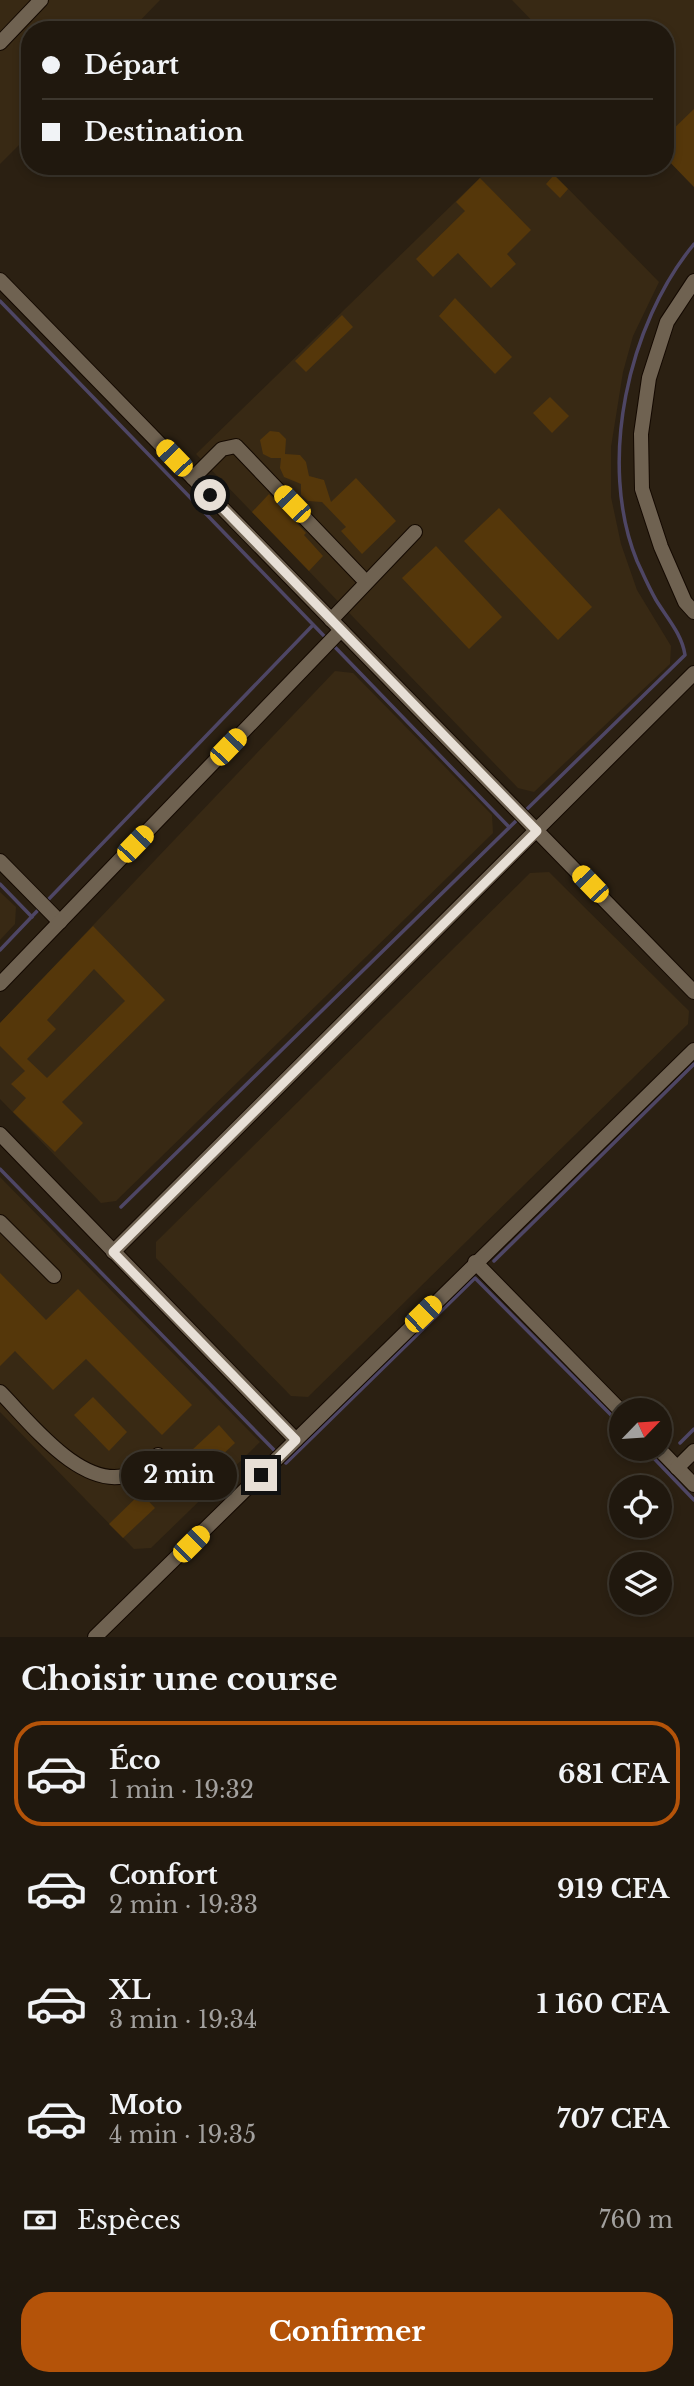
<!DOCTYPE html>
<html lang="fr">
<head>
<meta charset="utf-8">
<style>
  :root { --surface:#20180e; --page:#282117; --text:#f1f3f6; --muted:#a2a09e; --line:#3d372e; --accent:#b45309 }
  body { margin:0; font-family:"Libre Baskerville",serif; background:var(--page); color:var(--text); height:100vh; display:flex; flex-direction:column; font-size:26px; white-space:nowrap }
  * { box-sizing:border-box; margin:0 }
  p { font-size:23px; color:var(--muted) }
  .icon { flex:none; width:38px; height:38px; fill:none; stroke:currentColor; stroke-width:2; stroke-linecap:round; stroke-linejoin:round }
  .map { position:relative; height:1637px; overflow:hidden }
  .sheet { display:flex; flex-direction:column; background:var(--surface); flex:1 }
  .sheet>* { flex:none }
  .guide { position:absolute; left:21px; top:21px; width:653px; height:154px; border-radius:28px; box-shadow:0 4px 10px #0003,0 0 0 2px var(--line); display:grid; align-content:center; height:154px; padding:0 21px; background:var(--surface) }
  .needle { width:46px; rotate:65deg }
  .buttons { position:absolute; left:609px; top:1398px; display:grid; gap:14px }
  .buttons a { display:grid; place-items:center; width:63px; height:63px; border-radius:50%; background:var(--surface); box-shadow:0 4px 10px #0003,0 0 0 2px var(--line); font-size:35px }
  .end { position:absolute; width:32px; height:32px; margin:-16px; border:9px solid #e7dfd6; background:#111; box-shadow:0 0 0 4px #111 }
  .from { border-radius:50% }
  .bubble { position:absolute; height:49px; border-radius:24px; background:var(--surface); box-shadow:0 4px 10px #0003,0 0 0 2px var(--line); font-size:23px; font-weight:700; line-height:49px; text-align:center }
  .car { position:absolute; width:21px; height:42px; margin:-21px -10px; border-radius:9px; box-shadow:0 0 5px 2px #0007; background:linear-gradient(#f5c518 24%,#345 0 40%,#f5c518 0 76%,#345 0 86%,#f5c518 0) }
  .guide b { display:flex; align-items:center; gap:24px; height:66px; font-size:26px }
  .guide b+b { border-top:2px solid var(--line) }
  .guide i { width:18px; height:18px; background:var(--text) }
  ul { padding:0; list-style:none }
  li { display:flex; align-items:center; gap:21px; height:105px; margin:0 14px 10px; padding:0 7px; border:4px solid transparent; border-radius:28px }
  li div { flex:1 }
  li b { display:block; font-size:26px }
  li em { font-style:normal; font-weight:700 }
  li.on { border-color:var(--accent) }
  li>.icon { width:63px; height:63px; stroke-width:1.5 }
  h2 { padding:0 21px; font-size:32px; line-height:84px }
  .pay { display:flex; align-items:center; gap:18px; height:77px; padding:0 21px; font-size:26px }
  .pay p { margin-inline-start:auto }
  .primary-button { display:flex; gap:14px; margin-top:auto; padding:14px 21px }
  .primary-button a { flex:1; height:80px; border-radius:28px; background:var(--accent); color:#fff; font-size:28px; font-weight:700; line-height:80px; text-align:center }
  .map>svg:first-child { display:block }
  .built { fill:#382914 }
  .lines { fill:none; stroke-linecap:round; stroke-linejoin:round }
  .stream { stroke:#4e4665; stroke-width:3.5 }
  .building { fill:#55370a; fill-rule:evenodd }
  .minor-casing { stroke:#140901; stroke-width:16 }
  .minor { stroke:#6f6251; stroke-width:14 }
  .route { stroke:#e7dfd6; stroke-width:9 }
</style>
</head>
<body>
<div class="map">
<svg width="694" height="1637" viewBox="0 0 694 1637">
  <rect width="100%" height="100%" fill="#2b2012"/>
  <g class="built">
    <polygon points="0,0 160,0 131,30 30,30 30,134 0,164"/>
    <polygon points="512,0 694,0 694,187 665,157 665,30 541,30"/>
    <polygon points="492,166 546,166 659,282 633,336 623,372 611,447 611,497 621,544 637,590 671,646 670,664 534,792 518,788 196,454"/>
    <polygon points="335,671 353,673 492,815 493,833 116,1201 101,1203 0,1099 0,1023"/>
    <polygon points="549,872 689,1011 688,1024 308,1397 291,1396 156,1258 156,1242 530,873"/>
    <polygon points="0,892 16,907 15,924 0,940"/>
    <polygon points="0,1177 260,1442 151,1548 134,1549 0,1412"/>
  </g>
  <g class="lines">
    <g class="stream">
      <polyline points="0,301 327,639"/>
      <polyline points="332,644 509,827"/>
      <path d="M525,811l160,-156c-3,-21 -18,-37 -29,-55 -7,-12 -13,-26 -19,-39 -40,-98 -9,-237 57,-317"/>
      <polyline points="0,884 32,917"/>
      <polyline points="45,903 313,625"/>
      <polyline points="0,950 40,908"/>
      <polyline points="0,1169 277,1453"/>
      <polyline points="121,1207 520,817"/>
      <polyline points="494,1261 694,1064"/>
      <polyline points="680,1443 694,1429"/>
      <polyline points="645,1449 694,1500"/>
      <polyline points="282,1459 286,1463 475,1278 621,1425"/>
    </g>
  </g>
  <g class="building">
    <polygon points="694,109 694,187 665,157 665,137"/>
    <polygon points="554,175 568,189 560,198 546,184"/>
    <polygon points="480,178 531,230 507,254 516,264 491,288 458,253 433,277 416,259 465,211 456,202"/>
    <polygon points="455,298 512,357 495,374 439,316"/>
    <polygon points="342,315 353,327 306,372 295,361"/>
    <polygon points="550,397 569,416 552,433 533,413"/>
    <polygon points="270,431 279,432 286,439 285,454 300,455 306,462 309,476 324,480 331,502 356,478 396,521 362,554 341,531 346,527 322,502 308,501 301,495 301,484 284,477 280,468 281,458 271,458 263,454 260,440"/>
    <polygon points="269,494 306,533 304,535 323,556 309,571 252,512"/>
    <polygon points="499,508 592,607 558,640 464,541"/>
    <polygon points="436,546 502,617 469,649 402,578"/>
    <path d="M93,926l72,74 -103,102 21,21 -28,29 -42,-40 13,-14 -15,-14 14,-13 -25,-25v-23zM94,969l31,32 -78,77 -20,-19 29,-30 -9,-9z"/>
    <polygon points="0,1273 46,1320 78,1289 192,1405 162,1435 86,1359 53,1390 15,1351 0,1366"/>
    <polygon points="93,1397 127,1432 109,1451 74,1415"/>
    <polygon points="219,1425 235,1443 208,1468 192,1450"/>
    <polygon points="141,1493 155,1508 123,1538 109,1524"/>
  </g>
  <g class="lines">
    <defs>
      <g id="minor">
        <polyline points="0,43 41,0"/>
        <polyline points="0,280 694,992"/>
        <polyline points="694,281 667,322 649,378 641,434 642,489 661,547 685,602 694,612"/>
        <polyline points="193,478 222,449 236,446 366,582"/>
        <polyline points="331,620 415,532"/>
        <polyline points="0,861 60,922"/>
        <polyline points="0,984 341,630"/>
        <polyline points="0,1134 296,1440"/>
        <polyline points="0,1222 54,1276"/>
        <polyline points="113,1252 694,673"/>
        <polyline points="475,1262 621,1411"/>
        <path d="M0,1392c29,29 83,101 131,82 11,-4 19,-12 27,-19"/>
        <polyline points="659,1449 694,1485"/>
        <polyline points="677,1468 694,1451"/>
        <polyline points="95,1637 694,1050"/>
      </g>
    </defs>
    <use href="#minor" class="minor-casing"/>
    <use href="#minor" class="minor"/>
  </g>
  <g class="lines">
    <polyline class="route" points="210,495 537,831 113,1252 296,1440 261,1475"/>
  </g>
</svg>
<div class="buttons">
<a><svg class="needle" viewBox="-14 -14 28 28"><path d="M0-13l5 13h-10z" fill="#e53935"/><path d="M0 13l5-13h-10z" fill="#a2a09e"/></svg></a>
<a><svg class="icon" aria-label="locate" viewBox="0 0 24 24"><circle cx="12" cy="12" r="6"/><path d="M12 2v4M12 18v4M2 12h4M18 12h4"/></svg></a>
<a><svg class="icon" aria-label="layers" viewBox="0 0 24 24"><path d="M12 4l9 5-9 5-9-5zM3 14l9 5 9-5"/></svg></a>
</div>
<i class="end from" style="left:210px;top:495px"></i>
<i class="end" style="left:261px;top:1475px"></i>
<div class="bubble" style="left:121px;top:1451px;width:116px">2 min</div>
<i class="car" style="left:174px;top:458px;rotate:316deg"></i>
<i class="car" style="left:292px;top:504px;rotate:316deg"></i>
<i class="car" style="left:228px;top:747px;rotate:44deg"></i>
<i class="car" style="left:135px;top:844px;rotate:44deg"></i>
<i class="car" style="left:590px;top:884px;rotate:316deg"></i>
<i class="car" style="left:423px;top:1314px;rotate:46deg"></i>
<i class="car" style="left:191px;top:1544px;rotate:45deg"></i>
<div class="guide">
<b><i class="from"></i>Départ</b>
<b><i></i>Destination</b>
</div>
</div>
<section class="sheet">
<h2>Choisir une course</h2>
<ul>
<li class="on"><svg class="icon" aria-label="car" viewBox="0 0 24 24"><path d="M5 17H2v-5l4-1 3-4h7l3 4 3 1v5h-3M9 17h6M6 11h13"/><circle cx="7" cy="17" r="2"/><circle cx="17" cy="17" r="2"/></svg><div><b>Éco</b><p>1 min · 19:32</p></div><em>681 CFA</em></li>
<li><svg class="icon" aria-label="car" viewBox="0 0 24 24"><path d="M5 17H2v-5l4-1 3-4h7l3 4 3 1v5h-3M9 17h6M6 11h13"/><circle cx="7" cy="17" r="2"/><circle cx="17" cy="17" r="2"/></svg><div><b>Confort</b><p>2 min · 19:33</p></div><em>919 CFA</em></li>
<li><svg class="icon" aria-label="car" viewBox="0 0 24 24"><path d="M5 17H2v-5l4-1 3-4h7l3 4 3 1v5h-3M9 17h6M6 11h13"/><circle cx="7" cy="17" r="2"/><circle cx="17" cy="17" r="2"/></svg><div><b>XL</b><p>3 min · 19:34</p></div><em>1 160 CFA</em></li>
<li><svg class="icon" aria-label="car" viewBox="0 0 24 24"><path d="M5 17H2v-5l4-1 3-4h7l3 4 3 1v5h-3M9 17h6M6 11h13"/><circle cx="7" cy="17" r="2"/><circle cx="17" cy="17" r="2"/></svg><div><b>Moto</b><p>4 min · 19:35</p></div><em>707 CFA</em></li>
</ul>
<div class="pay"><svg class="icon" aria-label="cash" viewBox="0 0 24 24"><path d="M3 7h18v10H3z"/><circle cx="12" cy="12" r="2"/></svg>Espèces<p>760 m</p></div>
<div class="primary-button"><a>Confirmer</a></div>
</section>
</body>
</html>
